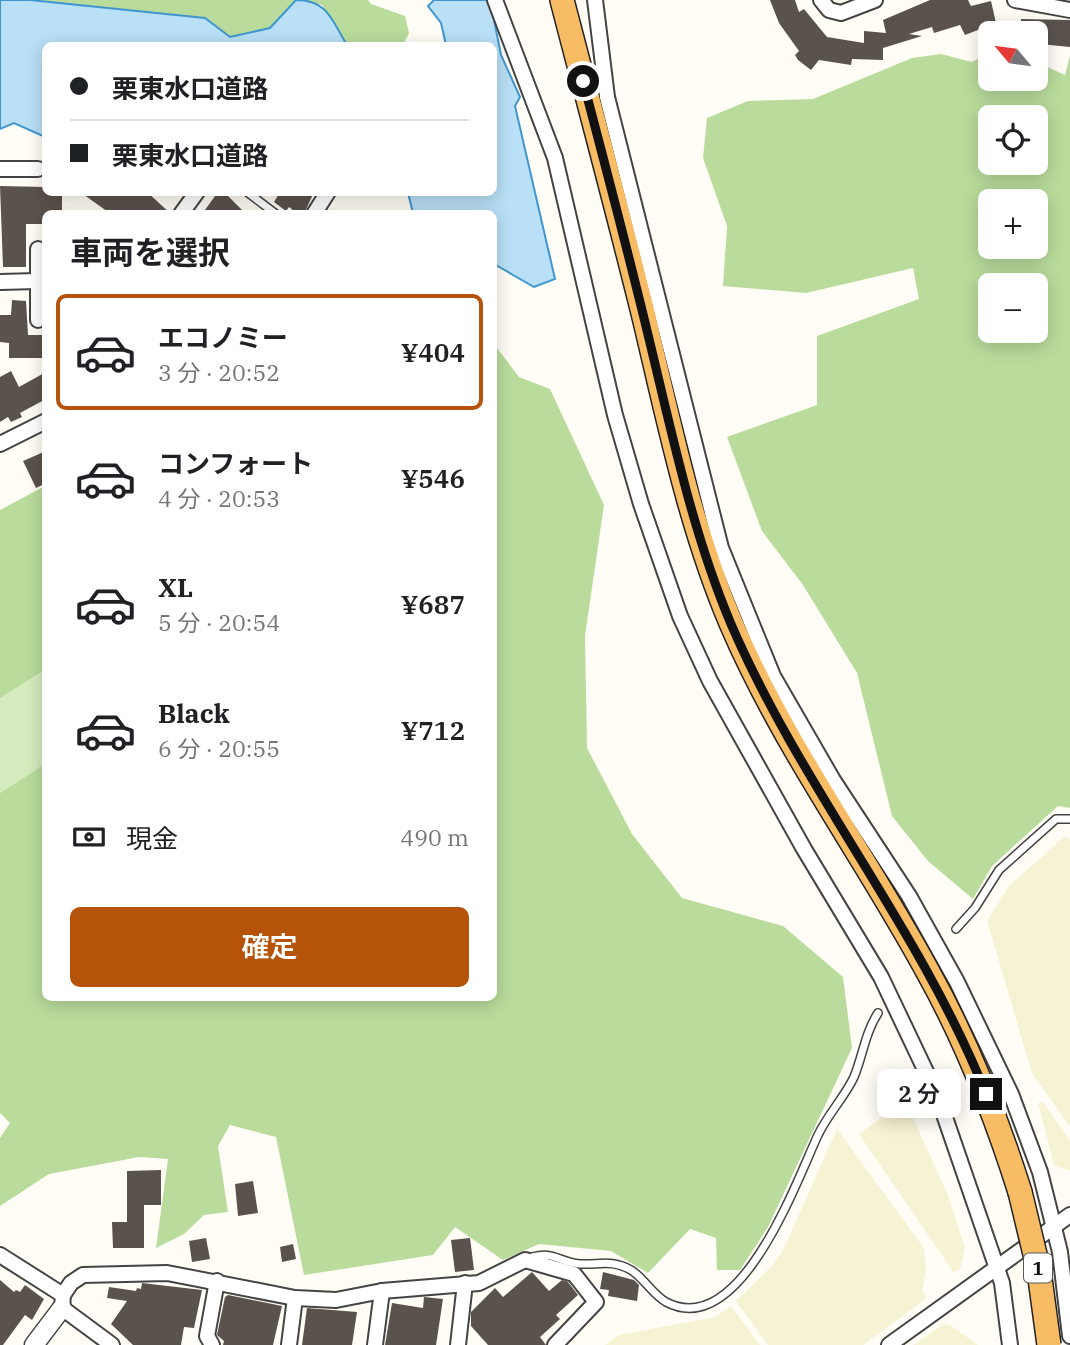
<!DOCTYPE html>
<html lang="ja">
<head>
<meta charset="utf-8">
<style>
  :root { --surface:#fff; --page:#f2f2f2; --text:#202124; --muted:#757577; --line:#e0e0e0; --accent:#b45309 }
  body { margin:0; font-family:"IBM Plex Serif","Noto Sans JP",serif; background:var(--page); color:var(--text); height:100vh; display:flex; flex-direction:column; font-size:26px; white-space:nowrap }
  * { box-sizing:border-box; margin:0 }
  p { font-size:23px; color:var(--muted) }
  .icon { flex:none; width:38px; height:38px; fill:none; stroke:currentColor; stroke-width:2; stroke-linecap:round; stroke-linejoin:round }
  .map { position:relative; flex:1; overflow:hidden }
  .drawer { position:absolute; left:42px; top:210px; width:455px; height:791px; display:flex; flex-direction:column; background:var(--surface); border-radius:10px; box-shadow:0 4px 18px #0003 }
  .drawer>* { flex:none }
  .guide { position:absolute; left:42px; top:42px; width:455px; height:154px; border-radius:10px; box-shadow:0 4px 18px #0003; display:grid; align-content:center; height:154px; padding:0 28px; background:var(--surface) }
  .needle { width:46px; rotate:299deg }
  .tools { position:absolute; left:978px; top:21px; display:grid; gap:14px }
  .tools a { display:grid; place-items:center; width:70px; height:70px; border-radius:10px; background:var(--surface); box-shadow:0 4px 18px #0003; font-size:35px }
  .end { position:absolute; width:32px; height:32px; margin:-16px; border:9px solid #111; background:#fff; box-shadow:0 0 0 4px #fff }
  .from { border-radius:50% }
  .bubble { position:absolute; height:49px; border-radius:10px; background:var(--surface); box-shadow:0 4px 18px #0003; font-size:23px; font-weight:600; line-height:49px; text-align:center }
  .guide b { display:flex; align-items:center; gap:24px; height:66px; font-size:26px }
  .guide b+b { border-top:2px solid var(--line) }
  .guide i { width:18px; height:18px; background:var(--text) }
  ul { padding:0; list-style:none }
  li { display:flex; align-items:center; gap:21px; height:116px; margin:0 14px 10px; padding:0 14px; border:4px solid transparent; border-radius:10px }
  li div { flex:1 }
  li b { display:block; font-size:26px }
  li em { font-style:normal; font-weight:600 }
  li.on { border-color:var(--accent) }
  li>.icon { width:63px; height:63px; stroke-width:1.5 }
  h2 { padding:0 28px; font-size:32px; line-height:84px }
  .pay { display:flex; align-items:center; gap:18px; height:77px; padding:0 28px; font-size:26px }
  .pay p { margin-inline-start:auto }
  .action { display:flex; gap:14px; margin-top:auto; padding:14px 28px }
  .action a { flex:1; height:80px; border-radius:10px; background:var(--accent); color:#fff; font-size:28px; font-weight:600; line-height:80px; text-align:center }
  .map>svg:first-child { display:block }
  .farmland { fill:#f6f3d4 }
  .green { fill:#d5ebbd }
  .forest { fill:#b9dc9c; fill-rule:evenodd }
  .water { fill:#b9e0f7; stroke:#3f96cf; stroke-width:2 }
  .building { fill:#5a524d }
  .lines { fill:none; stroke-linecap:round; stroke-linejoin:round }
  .service-casing { stroke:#444; stroke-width:10 }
  .minor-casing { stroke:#444; stroke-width:18 }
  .tertiary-casing { stroke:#444; stroke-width:21 }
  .trunk-casing { stroke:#222; stroke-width:26 }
  .service { stroke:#fff; stroke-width:7 }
  .minor { stroke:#fff; stroke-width:14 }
  .tertiary { stroke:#fff; stroke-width:18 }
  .trunk { stroke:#f7bc64; stroke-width:23 }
  .trunk-bridge-casing { stroke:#222; stroke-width:26; stroke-linecap:butt }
  .trunk-bridge { stroke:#f7bc64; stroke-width:23 }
  .route { stroke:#111; stroke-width:9 }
  .labels { text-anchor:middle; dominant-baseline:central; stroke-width:7; stroke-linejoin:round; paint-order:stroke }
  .shield { fill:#fff; stroke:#585858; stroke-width:2 }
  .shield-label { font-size:18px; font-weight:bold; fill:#111 }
</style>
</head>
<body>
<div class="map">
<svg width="1070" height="1345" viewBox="0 0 1070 1345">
  <rect width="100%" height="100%" fill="#fffdf5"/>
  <g class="farmland">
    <polygon points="1064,837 1070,839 1070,1127 1032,1073 987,921 1009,886"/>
    <polygon points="905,1100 948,1195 965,1248 960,1269 954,1273 859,1134"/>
    <polygon points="1043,1102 1070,1141 1070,1171 1054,1165 1038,1103"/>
    <polygon points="837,1129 924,1248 926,1269 922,1291 927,1298 863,1345 768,1345 736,1301 772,1266 784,1248"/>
    <polygon points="731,1306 760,1345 605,1345 619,1335 715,1317"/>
    <polygon points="944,1324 950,1325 978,1345 913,1345"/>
  </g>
  <polygon class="green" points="45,670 45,764 0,793 0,698"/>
  <g class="forest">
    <polygon points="30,0 296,0 270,28 230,37 205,18"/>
    <polygon points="305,0 368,0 371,4 405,16 409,33 403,45 347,45 322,5"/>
    <path d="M990,52v27h46v-17l29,13 5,-20v753l-12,-2 -66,60 -19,33 -45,-38 -36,-45 -35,-143 -54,-88 -41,-54 -35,-94 90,-32v-69l102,-37 -6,-31 -107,25 -83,-7 4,-60 -24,-68 4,-40 41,-17 65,-2 99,-41 29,-4 31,8zM990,117h46v46h-46zM990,201h46v46h-46zM990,285h46v46h-46z"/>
    <polygon points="494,344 519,377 550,389 604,505 585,636 587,748 632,834 682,898 783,926 843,977 852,1048 768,1227 740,1270 717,1270 716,1238 690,1229 648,1273 611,1251 539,1244 503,1260 455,1227 433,1255 304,1275 276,1137 230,1125 218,1146 228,1212 204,1215 184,1234 156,1248 168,1159 139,1157 49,1174 0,1206 0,1138 10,1123 0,1113 0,793 45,764 46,998 494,998"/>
    <polygon points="45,486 45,670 0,698 0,510"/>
  </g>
  <g class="water">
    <path d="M0,0h30l175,18 25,19 40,-9 26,-28c32,0 36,21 51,45l-301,1 -1,91 -31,-14 -14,6z"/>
    <polygon points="434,0 490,0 501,55 520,97 515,106 555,279 534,287 494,264 494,214 413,213 408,193 494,192 494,46 446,45 441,23 428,6"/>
  </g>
  <g class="building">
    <polygon points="770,0 795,0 799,12 804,9 827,37 864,43 864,31 886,33 883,20 930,0 968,0 971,6 991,1 996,23 965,35 960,25 934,33 932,27 909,34 922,36 883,48 883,60 852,59 851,65 819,60 811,70 798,60 795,55 799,51 779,23"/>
    <polygon points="1021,19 1070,20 1070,47 1040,44 1036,33 1020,33"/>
    <polygon points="0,186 46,187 46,192 62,192 62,214 46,214 46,224 26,224 26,267 3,267"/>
    <polygon points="80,192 147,192 171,214 111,214"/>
    <polygon points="218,192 224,192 246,214 202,214"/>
    <polygon points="280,192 314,192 304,214 298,214 289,207 286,211 274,202"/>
    <polygon points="12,300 26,301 28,335 46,335 46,358 9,358 9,343 0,342 0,315 11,315"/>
    <polygon points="11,371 19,387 46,372 46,399 20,413 22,417 11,422 8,417 0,422 0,377"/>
    <polygon points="46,451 46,483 36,488 23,461"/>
    <polygon points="161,1170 161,1205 144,1205 144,1248 113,1248 112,1222 127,1222 127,1171"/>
    <polygon points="253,1181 258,1213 238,1216 235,1184"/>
    <polygon points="206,1238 210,1259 192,1262 189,1241"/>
    <polygon points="470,1238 474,1270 455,1272 451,1240"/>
    <polygon points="293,1244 296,1259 282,1262 280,1247"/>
    <polygon points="532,1272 549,1291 562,1280 568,1282 578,1295 556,1315 560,1319 540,1337 546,1345 488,1345 471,1326 471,1312 495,1288 503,1297"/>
    <polygon points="603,1272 634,1280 639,1285 637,1301 608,1296 609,1290 600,1289"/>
    <polygon points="0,1280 14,1292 16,1290 20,1292 25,1285 44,1299 32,1320 25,1315 3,1345 0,1345"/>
    <polygon points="142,1283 202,1290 194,1328 184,1327 181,1345 133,1345 111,1324 127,1301 107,1298 109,1287 136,1291 137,1288 141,1289"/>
    <polygon points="228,1295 282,1306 273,1345 223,1345 224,1341 217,1335 225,1297"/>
    <polygon points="424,1297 443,1299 436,1345 385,1345 392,1303 423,1308"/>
    <polygon points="307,1308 357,1312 352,1345 302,1345"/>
  </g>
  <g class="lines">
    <defs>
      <g id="service">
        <polyline points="247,192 276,214"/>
        <polyline points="956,929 975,908 999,870 1056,819 1070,819"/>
        <path d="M529,1258c26,-8 28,4 51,6 19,1 32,-5 51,6 13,8 21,24 35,32 74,39 130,-120 152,-167 10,-21 26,-37 36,-58 9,-22 11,-44 24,-64"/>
      </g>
      <g id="minor">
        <polyline points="495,0 555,158 615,415 641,504 680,616 710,681 804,849 881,977 938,1097 1002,1283 1010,1345"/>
        <polyline points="595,0 607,97 721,548 773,676 833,780 909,896 957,982 1011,1094 1040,1172 1060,1252 1070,1336"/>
        <polyline points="821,0 829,10 841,13 875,0"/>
        <polyline points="1015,0 1070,10"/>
        <polyline points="0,169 38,169"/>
        <polyline points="181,214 197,192"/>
        <polyline points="314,214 328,192"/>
        <polyline points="38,249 38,320"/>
        <polyline points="0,282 37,281"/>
        <polyline points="0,444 46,421"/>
        <polyline points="0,1255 63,1295"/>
        <polyline points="112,1345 62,1308 63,1295 71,1283 83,1275 167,1273 295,1298 336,1300 382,1291 479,1283 525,1260 574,1274 596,1302 555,1345"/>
        <polyline points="212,1345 207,1336 217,1281"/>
        <polyline points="289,1345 295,1298"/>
        <polyline points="375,1345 382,1291"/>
        <polyline points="458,1345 465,1283"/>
        <polyline points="889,1345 1070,1215"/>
      </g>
      <polyline id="tertiary" points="34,1345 62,1308"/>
      <path id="trunk" d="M562,0c27,104 55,208 81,313 25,104 46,211 88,310 53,124 133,231 197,349 39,70 68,144 92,220"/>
    </defs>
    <use href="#service" class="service-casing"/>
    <use href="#minor" class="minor-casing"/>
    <use href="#tertiary" class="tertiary-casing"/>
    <use href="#trunk" class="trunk-casing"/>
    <use href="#service" class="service"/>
    <use href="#minor" class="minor"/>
    <use href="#tertiary" class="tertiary"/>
    <use href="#trunk" class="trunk"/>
    <defs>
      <polyline id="trunk-bridge" points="1020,1192 1039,1271 1049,1345"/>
    </defs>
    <use href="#trunk-bridge" class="trunk-bridge-casing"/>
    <use href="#trunk-bridge" class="trunk-bridge"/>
  </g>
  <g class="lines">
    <path class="route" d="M583,81c23,87 46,174 67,262 23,95 43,191 81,281 71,165 189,304 255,470"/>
  </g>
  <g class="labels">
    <rect class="shield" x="1024" y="1253.5" width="28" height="29" rx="5"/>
    <g class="shield-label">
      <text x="1038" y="1268">1</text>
    </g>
  </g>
</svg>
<div class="tools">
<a><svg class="needle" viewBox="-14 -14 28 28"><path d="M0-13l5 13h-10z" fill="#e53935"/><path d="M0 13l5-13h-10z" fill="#757577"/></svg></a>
<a><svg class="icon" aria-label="locate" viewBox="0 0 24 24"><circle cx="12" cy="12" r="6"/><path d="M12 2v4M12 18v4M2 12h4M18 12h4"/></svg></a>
<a>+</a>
<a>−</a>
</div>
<i class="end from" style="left:583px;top:81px"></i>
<i class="end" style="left:986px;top:1094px"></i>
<div class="bubble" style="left:877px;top:1069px;width:84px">2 分</div>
<div class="guide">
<b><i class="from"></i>栗東水口道路</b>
<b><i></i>栗東水口道路</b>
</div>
<section class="drawer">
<h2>車両を選択</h2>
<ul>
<li class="on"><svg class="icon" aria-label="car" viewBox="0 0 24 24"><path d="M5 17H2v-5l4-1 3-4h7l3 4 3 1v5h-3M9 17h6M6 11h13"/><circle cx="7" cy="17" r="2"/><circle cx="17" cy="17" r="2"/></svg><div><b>エコノミー</b><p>3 分 · 20:52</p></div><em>¥404</em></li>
<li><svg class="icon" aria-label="car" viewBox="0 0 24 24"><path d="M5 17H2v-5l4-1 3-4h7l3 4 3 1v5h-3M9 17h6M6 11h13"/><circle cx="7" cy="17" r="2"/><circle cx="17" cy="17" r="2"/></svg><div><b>コンフォート</b><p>4 分 · 20:53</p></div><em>¥546</em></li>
<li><svg class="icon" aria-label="car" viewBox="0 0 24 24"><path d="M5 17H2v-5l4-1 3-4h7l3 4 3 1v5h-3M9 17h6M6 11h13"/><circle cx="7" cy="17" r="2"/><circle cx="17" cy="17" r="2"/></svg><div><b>XL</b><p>5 分 · 20:54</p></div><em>¥687</em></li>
<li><svg class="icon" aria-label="car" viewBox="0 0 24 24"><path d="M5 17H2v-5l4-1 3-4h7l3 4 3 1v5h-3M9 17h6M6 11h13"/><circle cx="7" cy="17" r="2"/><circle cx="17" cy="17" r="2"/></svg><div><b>Black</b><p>6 分 · 20:55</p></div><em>¥712</em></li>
</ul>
<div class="pay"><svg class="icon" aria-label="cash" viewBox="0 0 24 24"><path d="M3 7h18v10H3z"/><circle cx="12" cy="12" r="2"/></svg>現金<p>490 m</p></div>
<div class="action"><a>確定</a></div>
</section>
</div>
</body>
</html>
